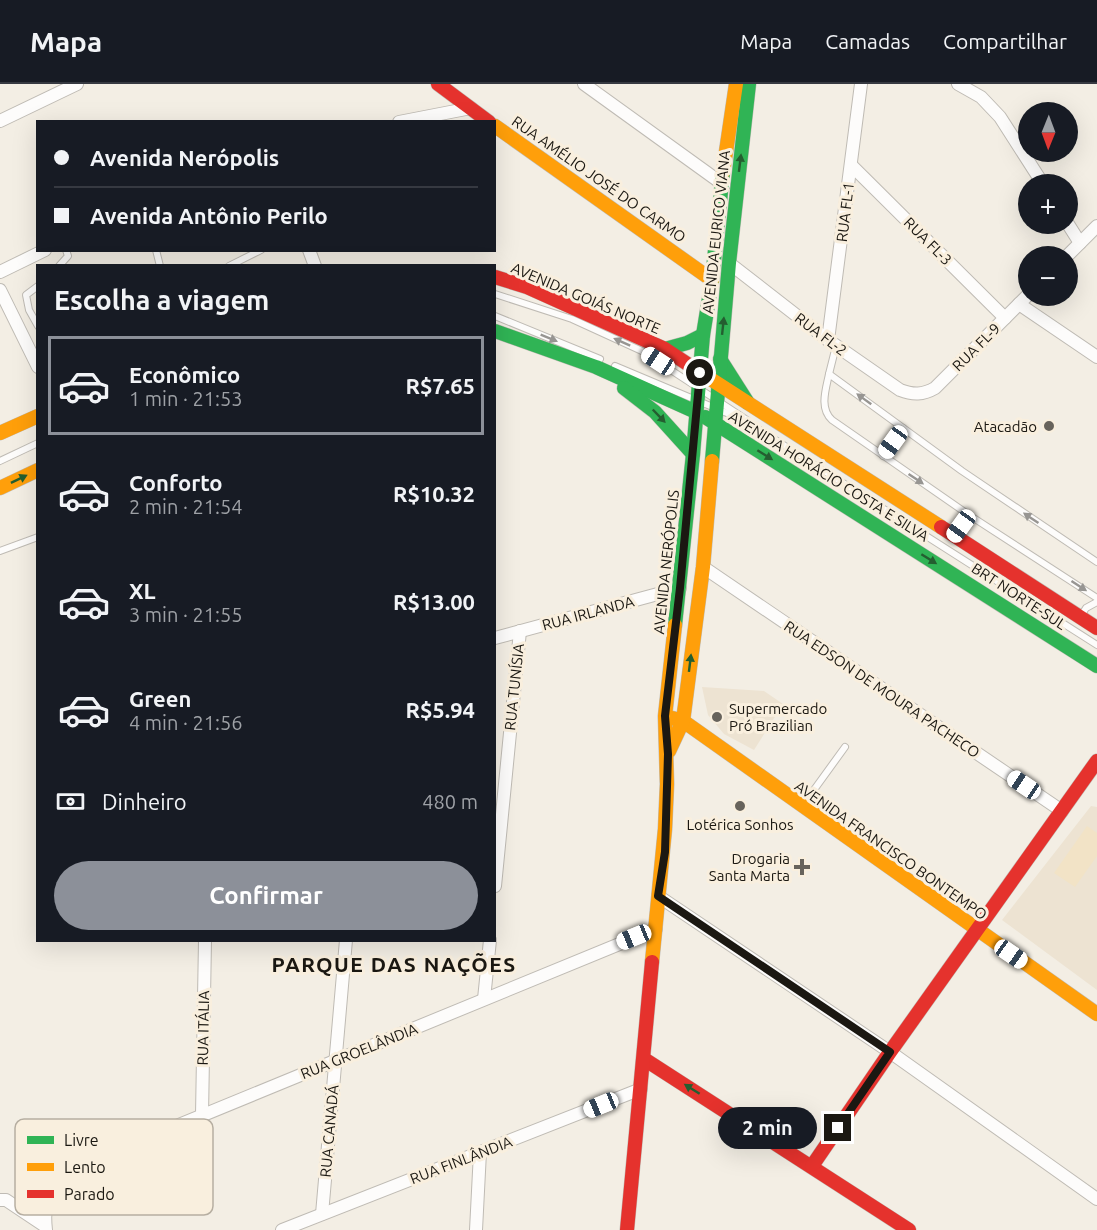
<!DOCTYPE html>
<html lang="pt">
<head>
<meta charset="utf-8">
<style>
  :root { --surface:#171b24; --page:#20242c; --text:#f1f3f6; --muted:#9ea1a6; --line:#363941; --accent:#8c9099 }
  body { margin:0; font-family:Ubuntu,sans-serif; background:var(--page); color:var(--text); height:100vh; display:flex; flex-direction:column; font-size:22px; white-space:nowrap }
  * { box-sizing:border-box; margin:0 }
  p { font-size:20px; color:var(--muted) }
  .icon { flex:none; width:33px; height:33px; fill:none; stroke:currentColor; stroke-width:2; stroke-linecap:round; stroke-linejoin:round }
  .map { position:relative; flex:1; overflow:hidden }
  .side { position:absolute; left:36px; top:180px; width:460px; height:678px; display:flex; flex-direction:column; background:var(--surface); border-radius:0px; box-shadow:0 6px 24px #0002 }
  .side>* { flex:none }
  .top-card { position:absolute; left:36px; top:36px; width:460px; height:132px; border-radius:0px; box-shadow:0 6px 24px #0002; display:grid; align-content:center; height:132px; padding:0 18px; background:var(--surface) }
  .needle { width:39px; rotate:181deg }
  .controls { position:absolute; left:1018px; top:18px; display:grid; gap:12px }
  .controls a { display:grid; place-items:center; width:60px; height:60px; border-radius:50%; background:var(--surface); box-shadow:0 6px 24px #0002; font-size:30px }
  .end { position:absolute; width:27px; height:27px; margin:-14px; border:8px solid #1b1812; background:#fff; box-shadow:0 0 0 3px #fff }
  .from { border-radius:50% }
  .bubble { position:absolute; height:42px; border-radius:21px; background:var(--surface); box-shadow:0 6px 24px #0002; font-size:20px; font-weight:700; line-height:42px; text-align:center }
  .car { position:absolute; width:18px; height:36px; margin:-18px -9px; border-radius:8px; box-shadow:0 0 4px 2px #0007; background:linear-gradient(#fff 24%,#345 0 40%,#fff 0 76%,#345 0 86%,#fff 0) }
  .top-card b { display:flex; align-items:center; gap:21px; height:57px; font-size:22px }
  .top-card b+b { border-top:2px solid var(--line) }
  .top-card i { width:15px; height:15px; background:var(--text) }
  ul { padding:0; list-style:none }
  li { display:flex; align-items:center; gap:18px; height:99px; margin:0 12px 9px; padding:0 6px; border:3px solid transparent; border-radius:0px }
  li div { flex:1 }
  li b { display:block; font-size:22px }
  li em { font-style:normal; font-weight:700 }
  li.current { border-color:var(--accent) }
  li>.icon { width:54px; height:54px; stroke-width:1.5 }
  h2 { padding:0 18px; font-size:27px; line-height:72px }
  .pay { display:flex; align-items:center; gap:15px; height:66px; padding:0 18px; font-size:22px }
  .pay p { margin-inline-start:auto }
  .cta { display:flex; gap:12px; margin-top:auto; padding:12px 18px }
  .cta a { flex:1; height:69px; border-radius:36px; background:var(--accent); color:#fff; font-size:24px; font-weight:700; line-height:69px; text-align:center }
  header { display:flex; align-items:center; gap:36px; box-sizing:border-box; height:84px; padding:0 30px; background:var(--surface); border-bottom:2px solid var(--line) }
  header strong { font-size:28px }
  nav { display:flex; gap:33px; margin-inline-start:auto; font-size:21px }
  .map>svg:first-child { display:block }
  .built { fill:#ede3d2 }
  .green { fill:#f2e3c6 }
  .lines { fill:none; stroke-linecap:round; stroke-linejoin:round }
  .lane-casing { stroke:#bfbbb4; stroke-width:8 }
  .street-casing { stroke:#bfbbb4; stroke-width:14 }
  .fast-casing { stroke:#bfbbb4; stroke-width:15 }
  .slow-casing { stroke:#bfbbb4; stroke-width:15 }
  .jam-casing { stroke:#bfbbb4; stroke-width:15 }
  .lane { stroke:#fdfcfb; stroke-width:6 }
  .street { stroke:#fdfcfb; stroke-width:12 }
  .fast { stroke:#30b455; stroke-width:14 }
  .slow { stroke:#ff9f0a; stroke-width:14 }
  .jam { stroke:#e5322d; stroke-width:14 }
  .oneway { fill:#245e30 }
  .oneway2 { fill:#979592 }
  .route { stroke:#1b1812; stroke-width:8 }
  .poi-dot { fill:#67635c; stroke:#f9efde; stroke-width:2 }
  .labels { text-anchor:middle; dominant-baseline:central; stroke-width:6; stroke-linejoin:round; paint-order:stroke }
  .street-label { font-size:15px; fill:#1b1812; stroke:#f9efde }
  .poi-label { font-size:15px; fill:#1b1812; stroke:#f9efde; text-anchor:end }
  .district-label { font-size:21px; font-weight:bold; letter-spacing:1.5px; fill:#1b1812; stroke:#f9efde }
  .key { fill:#f9efde; stroke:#b6aea1; stroke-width:1.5 }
  .key-label { font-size:16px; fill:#1b1812 }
</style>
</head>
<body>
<header>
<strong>Mapa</strong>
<nav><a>Mapa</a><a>Camadas</a><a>Compartilhar</a></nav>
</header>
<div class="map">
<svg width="1097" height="1146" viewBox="0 0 1097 1146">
  <rect width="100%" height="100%" fill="#f3eee4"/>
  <g class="built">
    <polygon points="702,603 764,607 783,620 754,666 724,650 708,631"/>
    <polygon points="1091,722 1097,723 1097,906 1002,836"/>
  </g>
  <polygon class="green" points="1087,742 1097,749 1097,772 1075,803 1054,789"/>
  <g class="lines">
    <defs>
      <g id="lane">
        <polyline points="156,166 160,182"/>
        <polyline points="59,182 68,172 66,166"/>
        <polyline points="229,182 261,166"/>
        <polyline points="38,202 26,211 29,226 38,242"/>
        <polyline points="495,210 572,235 642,267 747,336"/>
        <polyline points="495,232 600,275"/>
        <polyline points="615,282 734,332 760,346 1097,561"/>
        <polyline points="829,290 836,262"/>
        <polyline points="883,372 903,344"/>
        <polyline points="0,377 38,359"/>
        <polyline points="955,450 969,431"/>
        <polyline points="0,467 38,453"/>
        <path d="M1097,478l-135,-91 -133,-97c-3,15 -10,34 3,46l137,95 128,83"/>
        <polyline points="1081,532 1086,524 1097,518"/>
        <polyline points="803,721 845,663"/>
      </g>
      <g id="street">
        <polyline points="584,0 724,101"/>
        <polyline points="958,0 981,13 1000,33 1043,100"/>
        <polyline points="0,37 77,0"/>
        <polyline points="399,38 471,24"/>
        <polyline points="851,81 1005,234"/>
        <polyline points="1068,140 1080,159"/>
        <polyline points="309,166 315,182"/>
        <polyline points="1067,172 1097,142"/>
        <path d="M729,179l99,77 72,50c13,5 23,5 35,-2l94,-94"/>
        <polyline points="0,188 45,166"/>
        <polyline points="0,206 38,283"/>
        <polyline points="1019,220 1097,273"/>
        <polyline points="828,256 861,0"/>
        <polyline points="703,483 1062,727"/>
        <polyline points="495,554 680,504"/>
        <polyline points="495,802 520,547"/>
        <polyline points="658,812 890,968 1097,1115"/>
        <polyline points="484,915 490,856"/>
        <polyline points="202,1031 205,856"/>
        <polyline points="0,1116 6,1116 45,1142"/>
        <polyline points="322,1130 346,856"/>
        <path d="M46,1146c-3,-25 2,-36 16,-57l594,-244"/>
        <polyline points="282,1146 641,1005"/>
        <polyline points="476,1146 480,1068"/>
      </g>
      <g id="fast">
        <polyline points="495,247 596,283 696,328"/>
        <polyline points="665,265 687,259 703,251"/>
        <polyline points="720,275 748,319"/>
        <polyline points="624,304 655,328 693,370"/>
        <polyline points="705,333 1097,582"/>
        <polyline points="712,377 729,179 749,0"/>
        <polyline points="675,541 693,370 703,251 712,196 723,88"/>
      </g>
      <g id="slow">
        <polyline points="495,42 712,196"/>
        <polyline points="723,88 736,0"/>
        <polyline points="709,294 941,443"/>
        <polyline points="0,349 38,332"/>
        <polyline points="0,404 38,386"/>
        <polyline points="672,634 683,637 1097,930"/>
        <polyline points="669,667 683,637 703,483 712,377"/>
        <polyline points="652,878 665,745 667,700 665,632 675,541"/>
      </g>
      <g id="jam">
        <polyline points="438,0 489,38"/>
        <polyline points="495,193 527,203 665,265 701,289"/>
        <polyline points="941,443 1097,544"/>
        <polyline points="644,975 909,1146"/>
        <polyline points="812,1082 890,968 1097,677"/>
        <polyline points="627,1146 652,878"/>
      </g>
    </defs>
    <use href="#lane" class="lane-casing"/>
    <use href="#street" class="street-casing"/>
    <use href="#fast" class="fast-casing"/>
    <use href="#slow" class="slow-casing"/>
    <use href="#jam" class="jam-casing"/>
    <use href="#lane" class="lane"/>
    <use href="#street" class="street"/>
    <use href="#fast" class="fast"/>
    <use href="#slow" class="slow"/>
    <use href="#jam" class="jam"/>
  </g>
  <defs><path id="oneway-solid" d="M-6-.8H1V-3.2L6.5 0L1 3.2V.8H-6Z" transform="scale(1.5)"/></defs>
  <g class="oneway">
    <use href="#oneway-solid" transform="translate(740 79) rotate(-83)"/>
    <use href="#oneway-solid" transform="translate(723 242) rotate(-84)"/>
    <use href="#oneway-solid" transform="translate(659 332) rotate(46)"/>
    <use href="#oneway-solid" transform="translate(765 371) rotate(32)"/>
    <use href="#oneway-solid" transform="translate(19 395) rotate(-26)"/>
    <use href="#oneway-solid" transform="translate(929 475) rotate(32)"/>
    <use href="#oneway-solid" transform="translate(690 579) rotate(-83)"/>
    <use href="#oneway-solid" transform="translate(692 1005) rotate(-148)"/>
  </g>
  <g class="oneway2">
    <use href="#oneway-solid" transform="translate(549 254) rotate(22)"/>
    <use href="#oneway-solid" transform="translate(622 258) rotate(-156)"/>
    <use href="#oneway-solid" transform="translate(864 315) rotate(-144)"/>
    <use href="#oneway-solid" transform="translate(916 395) rotate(34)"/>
    <use href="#oneway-solid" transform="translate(1031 434) rotate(-146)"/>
    <use href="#oneway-solid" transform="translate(1079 502) rotate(33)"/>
  </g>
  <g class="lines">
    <polyline class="route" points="700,289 680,504 665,632 668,670 665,768 658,812 890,968 838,1044"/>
  </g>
  <g class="poi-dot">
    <circle cx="1049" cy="342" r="6"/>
    <circle cx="717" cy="633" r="6"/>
    <circle cx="740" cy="722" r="6"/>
    <path d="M799 774h6v6h6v6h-6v6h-6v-6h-6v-6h6z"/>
  </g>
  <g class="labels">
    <g class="street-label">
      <text transform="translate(599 95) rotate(35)">RUA AMÉLIO JOSÉ DO CARMO</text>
      <text transform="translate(845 128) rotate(-83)">RUA FL-1</text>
      <text transform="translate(716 148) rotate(-84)">AVENIDA EURICO VIANA</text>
      <text transform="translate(928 157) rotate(45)">RUA FL-3</text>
      <text transform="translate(586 214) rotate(23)">AVENIDA GOIÁS NORTE</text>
      <text transform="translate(821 250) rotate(37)">RUA FL-2</text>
      <text transform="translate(976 263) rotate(-45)">RUA FL-9</text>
      <text transform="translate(829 392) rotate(32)">AVENIDA HORÁCIO COSTA E SILVA</text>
      <text transform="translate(666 478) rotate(-84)">AVENIDA NERÓPOLIS</text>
      <text transform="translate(1019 512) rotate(33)">BRT NORTE-SUL</text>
      <text transform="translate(588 529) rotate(-15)">RUA IRLANDA</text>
      <text transform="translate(514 603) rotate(-84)">RUA TUNÍSIA</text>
      <text transform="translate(882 605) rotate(34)">RUA EDSON DE MOURA PACHECO</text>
      <text transform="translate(891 766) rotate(35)">AVENIDA FRANCISCO BONTEMPO</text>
      <text transform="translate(203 944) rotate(-89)">RUA ITÁLIA</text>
      <text transform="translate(359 967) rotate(-22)">RUA GROELÂNDIA</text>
      <text transform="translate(329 1047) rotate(-85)">RUA CANADÁ</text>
      <text transform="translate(461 1076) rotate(-21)">RUA FINLÂNDIA</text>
    </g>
    <g class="poi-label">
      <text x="1037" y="342">Atacadão</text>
      <text x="729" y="624" text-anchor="start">Supermercado<tspan x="729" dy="17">Pró Brazilian</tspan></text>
      <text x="740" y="740" text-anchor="middle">Lotérica Sonhos</text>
      <text x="790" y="774">Drogaria<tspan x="790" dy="17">Santa Marta</tspan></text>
    </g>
    <g class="district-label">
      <text x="394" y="880">PARQUE DAS NAÇÕES</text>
    </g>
  </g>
  <rect x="15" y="1035" width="198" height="96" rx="9" class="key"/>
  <rect x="27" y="1052" width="27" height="8" fill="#30b455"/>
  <rect x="27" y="1079" width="27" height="8" fill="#ff9f0a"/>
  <rect x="27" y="1106" width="27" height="8" fill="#e5322d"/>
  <g class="key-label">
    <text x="64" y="1062">Livre</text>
    <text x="64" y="1089">Lento</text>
    <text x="64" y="1116">Parado</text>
  </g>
</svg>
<div class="controls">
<a><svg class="needle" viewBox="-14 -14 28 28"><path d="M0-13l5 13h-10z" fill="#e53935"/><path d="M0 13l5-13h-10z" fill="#9ea1a6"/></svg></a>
<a>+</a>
<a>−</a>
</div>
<i class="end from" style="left:700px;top:289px"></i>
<i class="end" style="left:838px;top:1044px"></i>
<div class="bubble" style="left:718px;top:1023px;width:99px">2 min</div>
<i class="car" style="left:658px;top:277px;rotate:303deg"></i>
<i class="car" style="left:893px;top:358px;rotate:216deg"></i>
<i class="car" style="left:961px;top:442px;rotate:216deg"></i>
<i class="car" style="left:1024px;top:701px;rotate:304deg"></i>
<i class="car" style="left:634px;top:853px;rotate:248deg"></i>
<i class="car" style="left:1011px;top:870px;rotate:125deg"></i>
<i class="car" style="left:601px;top:1021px;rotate:248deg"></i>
<div class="top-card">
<b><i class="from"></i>Avenida Nerópolis</b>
<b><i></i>Avenida Antônio Perilo</b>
</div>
<section class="side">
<h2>Escolha a viagem</h2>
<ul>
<li class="current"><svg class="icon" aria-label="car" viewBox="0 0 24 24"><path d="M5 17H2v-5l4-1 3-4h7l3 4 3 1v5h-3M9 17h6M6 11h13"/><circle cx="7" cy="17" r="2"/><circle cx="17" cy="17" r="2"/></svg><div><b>Econômico</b><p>1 min · 21:53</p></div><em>R$7.65</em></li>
<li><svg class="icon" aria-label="car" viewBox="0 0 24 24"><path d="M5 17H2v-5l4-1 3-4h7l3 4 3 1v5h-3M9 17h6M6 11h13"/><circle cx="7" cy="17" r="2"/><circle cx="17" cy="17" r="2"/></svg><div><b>Conforto</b><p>2 min · 21:54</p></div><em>R$10.32</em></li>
<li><svg class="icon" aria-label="car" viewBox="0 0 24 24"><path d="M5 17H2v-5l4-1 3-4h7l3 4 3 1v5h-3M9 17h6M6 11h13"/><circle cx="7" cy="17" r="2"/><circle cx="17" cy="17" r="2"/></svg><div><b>XL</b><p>3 min · 21:55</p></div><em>R$13.00</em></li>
<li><svg class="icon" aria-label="car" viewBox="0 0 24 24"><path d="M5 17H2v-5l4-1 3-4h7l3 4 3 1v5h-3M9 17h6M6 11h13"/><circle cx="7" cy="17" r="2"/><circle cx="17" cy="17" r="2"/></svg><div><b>Green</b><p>4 min · 21:56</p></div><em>R$5.94</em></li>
</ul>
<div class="pay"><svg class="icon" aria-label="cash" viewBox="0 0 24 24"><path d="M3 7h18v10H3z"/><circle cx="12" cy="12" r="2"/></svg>Dinheiro<p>480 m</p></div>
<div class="cta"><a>Confirmar</a></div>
</section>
</div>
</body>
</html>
